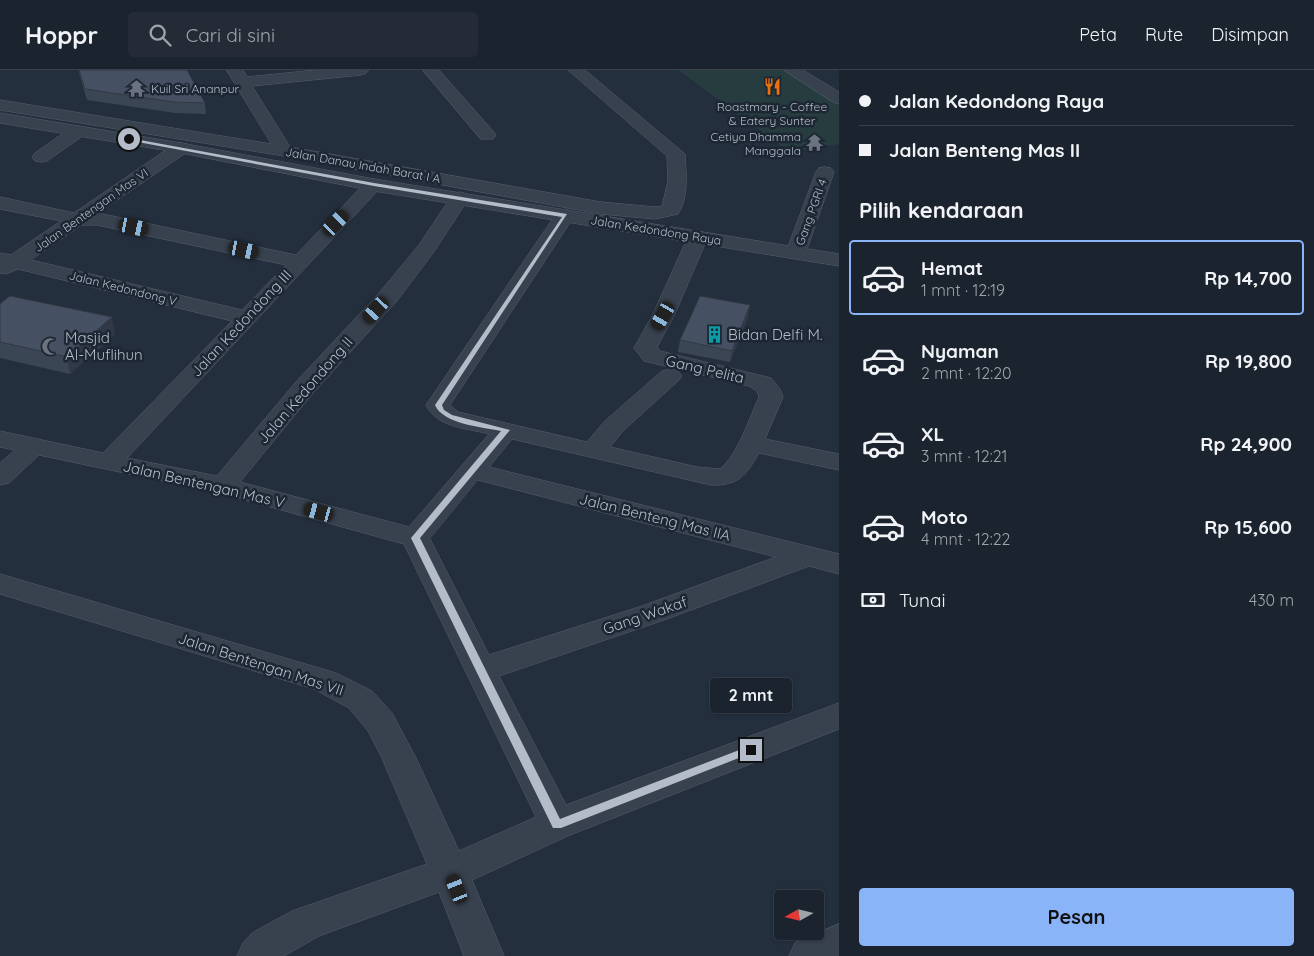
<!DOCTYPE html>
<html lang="id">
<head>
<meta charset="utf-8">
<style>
  :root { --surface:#1b232e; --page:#242b36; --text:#f1f3f6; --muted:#a0a4aa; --line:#39404a; --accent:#8ab4f8 }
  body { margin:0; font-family:Quicksand,sans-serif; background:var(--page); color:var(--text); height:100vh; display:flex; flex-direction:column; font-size:19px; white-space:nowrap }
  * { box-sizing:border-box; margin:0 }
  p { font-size:16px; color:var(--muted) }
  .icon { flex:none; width:28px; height:28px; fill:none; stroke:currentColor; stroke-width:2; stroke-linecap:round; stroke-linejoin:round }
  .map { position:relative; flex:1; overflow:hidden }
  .side { display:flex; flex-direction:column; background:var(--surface); width:475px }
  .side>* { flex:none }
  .banner { display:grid; align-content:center; height:110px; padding:0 20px; background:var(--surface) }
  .needle { width:32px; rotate:262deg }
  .controls { position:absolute; left:774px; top:820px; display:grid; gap:10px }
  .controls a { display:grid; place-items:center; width:50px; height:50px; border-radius:5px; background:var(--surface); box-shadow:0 1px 4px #0004,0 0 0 1px var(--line); font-size:25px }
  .end { position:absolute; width:22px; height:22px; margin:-11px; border:6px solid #b4bcc9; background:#111; box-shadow:0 0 0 2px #111 }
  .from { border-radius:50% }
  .bubble { position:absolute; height:35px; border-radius:5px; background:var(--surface); box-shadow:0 1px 4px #0004,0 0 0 1px var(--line); font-size:16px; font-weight:800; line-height:35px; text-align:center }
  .car { position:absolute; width:15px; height:30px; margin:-15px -8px; border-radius:6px; box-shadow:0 0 4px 1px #0007; background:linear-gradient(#222 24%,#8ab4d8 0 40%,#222 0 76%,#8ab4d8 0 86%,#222 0) }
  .banner b { display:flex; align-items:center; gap:18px; height:48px; font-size:19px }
  .banner b+b { border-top:1px solid var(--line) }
  .banner i { width:12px; height:12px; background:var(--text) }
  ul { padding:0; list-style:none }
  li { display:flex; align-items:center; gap:15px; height:75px; margin:0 10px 8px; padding:0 10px; border:2px solid transparent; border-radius:5px }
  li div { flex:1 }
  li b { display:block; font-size:19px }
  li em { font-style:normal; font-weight:800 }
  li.active { border-color:var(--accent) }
  li>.icon { width:45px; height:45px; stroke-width:1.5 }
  h2 { padding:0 20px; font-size:22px; line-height:60px }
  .pay { display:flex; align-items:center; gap:12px; height:55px; padding:0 20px; font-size:19px }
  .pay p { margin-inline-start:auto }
  .primary-button { display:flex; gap:10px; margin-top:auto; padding:10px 20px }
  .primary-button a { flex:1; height:58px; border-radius:5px; background:var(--accent); color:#111; font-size:20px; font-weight:800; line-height:58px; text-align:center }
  header { display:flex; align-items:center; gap:30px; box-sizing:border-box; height:70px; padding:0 25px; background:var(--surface); border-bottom:1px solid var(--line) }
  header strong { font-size:24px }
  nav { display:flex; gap:28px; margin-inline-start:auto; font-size:18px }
  .search { width:350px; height:45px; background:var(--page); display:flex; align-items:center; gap:12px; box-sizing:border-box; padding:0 18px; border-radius:5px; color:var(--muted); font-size:19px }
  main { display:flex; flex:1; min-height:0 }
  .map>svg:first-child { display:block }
  .green { fill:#263c3f }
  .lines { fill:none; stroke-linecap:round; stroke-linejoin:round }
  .minor-casing { stroke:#565f6c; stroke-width:1 }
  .tertiary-casing { stroke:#565f6c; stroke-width:1 }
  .minor { fill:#38414e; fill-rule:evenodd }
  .tertiary { fill:#38414e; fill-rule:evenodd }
  .wall { fill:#3b4654 }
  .shaded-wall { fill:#303945 }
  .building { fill:#455162; stroke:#303945 }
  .route { fill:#b4bcc9 }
  .labels { text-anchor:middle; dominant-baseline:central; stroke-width:5; stroke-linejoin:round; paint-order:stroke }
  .far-poi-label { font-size:12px; fill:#b4bcc9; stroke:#1d2633; text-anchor:start }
  .far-street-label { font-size:12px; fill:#b4bcc9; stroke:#1d2633 }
  .street-label { font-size:15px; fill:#b4bcc9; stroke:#1d2633 }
  .poi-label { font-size:15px; fill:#b4bcc9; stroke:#1d2633; text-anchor:start }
</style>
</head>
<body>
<header>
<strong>Hoppr</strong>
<div class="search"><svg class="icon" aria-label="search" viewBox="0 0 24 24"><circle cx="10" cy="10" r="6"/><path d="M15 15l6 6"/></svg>Cari di sini</div>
<nav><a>Peta</a><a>Rute</a><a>Disimpan</a></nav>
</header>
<main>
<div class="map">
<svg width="839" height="886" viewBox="0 0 839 886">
  <rect width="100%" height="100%" fill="#242f3e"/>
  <polygon class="green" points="678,0 785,0 839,32 839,74 789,82"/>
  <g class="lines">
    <defs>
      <g id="minor">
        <path d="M227,0h16l4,7 69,-7h53l-3,3 -5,2 -109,11 38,61 311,55 54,5 7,-1 6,-25 -1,-25 -99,-86h17l100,84c1,18 4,44 -7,60l-23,5 -54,-5 -317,-58 -284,-46v-10l271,44z"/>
        <polygon points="423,0 439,0 493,61 496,65 493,69 481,69"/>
        <polygon points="784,0 803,0 839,22 839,34 833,32"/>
        <polygon points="78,56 84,57 86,61 84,65 47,91 41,92 35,91 32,87 35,83 72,57"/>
        <path d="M181,73l6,1 3,4 -3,4 -89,61 198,42 71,-74 7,-2 7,2 2,4 -256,273 90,18 78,-93 85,-91 39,-47 34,-51 7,-2 7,2 2,4 -36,55 -37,49 -83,91 -73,89 169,45 80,-93c-22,-6 -52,-6 -63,-29l132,-194 7,-2 7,2 3,4 -125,190 8,7 129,30 18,-21 57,-50 8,-2 8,2 4,5 -4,5 -55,50 -13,16 87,20 23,2c17,-13 30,-52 39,-72l-2,-6 -8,-5 -105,-25 -10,-13 18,-32 36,-79 3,-4 7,-2 7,2 3,4 -34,79 -17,31 3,4 111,27 9,11 3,8 -18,42 74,15v16l-80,-17c-13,22 -20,33 -48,32l-199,-46 -23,28 350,87v20l-30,-8 -145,54 -165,56 67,129 273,-102v26l-269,106 -98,45 32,76h-40l-25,-64 -120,44 -35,20h-47l6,-13 9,-10 40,-22 135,-47 -45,-106 -14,-27 -19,-23 -35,-19 -314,-95v-20l336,99 36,18 20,22 24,45 43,93 77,-34 -132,-273 -184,-51 -181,-38 -30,28 -9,2v-22l15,-13 -15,-3v-16l103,22 129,-132 -214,-52 -12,5 -6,-1v-20l11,2 50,-34 -61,-12v-12l74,16 101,-69zM82,155h15l189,40 -44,45 -211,-50zM478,410l298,77 -134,49 -153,49 -59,-116z"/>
        <polygon points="825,97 831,98 834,102 806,182 803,186 796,188 789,186 786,182 816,102 819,98"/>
        <polygon points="839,854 839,886 789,886 795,873"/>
      </g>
      <polygon id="tertiary" points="0,43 181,73 374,109 839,184 839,196 374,121 181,83 0,53"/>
    </defs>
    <use href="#minor" class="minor-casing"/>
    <use href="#tertiary" class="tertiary-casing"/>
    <use href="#minor" class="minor"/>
    <use href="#tertiary" class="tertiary"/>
  </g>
  <g class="wall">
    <polygon points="78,0 187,0 205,33 206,44 175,43 87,30"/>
    <polygon points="0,234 115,264 70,304 0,288"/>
    <polygon points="748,247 730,292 678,282 680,270"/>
  </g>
  <g class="shaded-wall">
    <polygon points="750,235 748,247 730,292 732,281"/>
    <polygon points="112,247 115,264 70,304 67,287"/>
  </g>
  <g class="building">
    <polygon points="79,0 187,0 205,33 174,32 85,19"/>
    <polygon points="10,226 112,247 67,287 0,272 0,234"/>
    <polygon points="700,226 750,235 732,281 680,270"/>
  </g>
  <path class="route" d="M129,68l245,45 193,31 -125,191 2,5 8,5 58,15 -90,108 140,281 187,-72h7v5l-193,76h-8l-142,-290 90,-107c-19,-4 -58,-7 -66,-26l127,-188 -188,-31 -247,-46z"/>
  <defs>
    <symbol id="restaurant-bare" viewBox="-9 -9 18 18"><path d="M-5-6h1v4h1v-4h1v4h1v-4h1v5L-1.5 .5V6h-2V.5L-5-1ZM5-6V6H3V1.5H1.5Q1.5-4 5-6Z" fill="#e8710a" stroke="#1d2633" stroke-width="2.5" paint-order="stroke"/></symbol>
    <symbol id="temple-bare" viewBox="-9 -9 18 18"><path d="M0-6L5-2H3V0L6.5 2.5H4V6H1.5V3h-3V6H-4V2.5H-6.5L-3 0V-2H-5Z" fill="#6b7280" stroke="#1d2633" stroke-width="2.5" paint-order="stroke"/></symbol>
    <symbol id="building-bare" viewBox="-9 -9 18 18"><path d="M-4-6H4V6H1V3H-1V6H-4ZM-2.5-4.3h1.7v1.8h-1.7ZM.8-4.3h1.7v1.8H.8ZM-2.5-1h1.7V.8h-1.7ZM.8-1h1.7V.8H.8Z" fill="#0f9aa8" stroke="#1d2633" stroke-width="2.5" paint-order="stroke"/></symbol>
    <symbol id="mosque-bare" viewBox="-9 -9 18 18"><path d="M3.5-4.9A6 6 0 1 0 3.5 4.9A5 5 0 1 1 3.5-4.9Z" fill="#6b7280" stroke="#1d2633" stroke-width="2.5" paint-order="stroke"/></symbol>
  </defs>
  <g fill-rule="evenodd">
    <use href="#restaurant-bare" x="760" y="4" width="25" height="25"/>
    <use href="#temple-bare" x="124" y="6" width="25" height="25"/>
    <use href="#temple-bare" x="802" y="60" width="25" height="25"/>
    <use href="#building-bare" x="702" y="252" width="25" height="25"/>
    <use href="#mosque-bare" x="38" y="264" width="25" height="25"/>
  </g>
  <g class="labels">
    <g class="far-poi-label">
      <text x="151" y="18">Kuil Sri Ananpur</text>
      <text x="772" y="36" text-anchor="middle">Roastmary - Coffee<tspan x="772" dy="14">&amp; Eatery Sunter</tspan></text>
      <text x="801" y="66" text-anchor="end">Cetiya Dhamma<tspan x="801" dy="14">Manggala</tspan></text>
    </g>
    <g class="far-street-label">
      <text transform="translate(363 95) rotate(10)">Jalan Danau Indah Barat I A</text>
      <text transform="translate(91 140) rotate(-35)">Jalan Bentengan Mas VI</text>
      <text transform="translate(811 142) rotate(-70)">Gang PGRI 4</text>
      <text transform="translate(656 160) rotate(9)">Jalan Kedondong Raya</text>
      <text transform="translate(123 218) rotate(14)">Jalan Kedondong V</text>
    </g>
    <g class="street-label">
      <text transform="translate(241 253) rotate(-47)">Jalan Kedondong III</text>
      <text transform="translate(705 299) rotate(13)">Gang Pelita</text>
      <text transform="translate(305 320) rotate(-49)">Jalan Kedondong II</text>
      <text transform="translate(204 414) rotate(13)">Jalan Bentengan Mas V</text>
      <text transform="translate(655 447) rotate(14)">Jalan Benteng Mas IIA</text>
      <text transform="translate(645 545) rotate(-19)">Gang Wakaf</text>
      <text transform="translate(261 594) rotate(18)">Jalan Bentengan Mas VII</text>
    </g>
    <g class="poi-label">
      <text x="728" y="264">Bidan Delfi M.</text>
      <text x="65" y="267">Masjid<tspan x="65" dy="17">Al-Muflihun</tspan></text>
    </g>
  </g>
</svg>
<div class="controls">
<a><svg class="needle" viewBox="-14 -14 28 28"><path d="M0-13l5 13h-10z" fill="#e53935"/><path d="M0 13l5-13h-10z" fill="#a0a4aa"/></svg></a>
</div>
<i class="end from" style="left:129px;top:69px"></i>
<i class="end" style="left:751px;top:680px"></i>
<div class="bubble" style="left:710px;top:608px;width:82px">2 mnt</div>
<i class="car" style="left:336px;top:153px;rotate:44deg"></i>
<i class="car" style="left:134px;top:157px;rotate:102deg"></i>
<i class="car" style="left:244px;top:180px;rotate:102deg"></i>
<i class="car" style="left:376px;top:240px;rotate:222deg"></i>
<i class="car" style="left:663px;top:246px;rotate:210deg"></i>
<i class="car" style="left:319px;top:442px;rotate:285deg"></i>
<i class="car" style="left:457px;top:819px;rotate:338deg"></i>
</div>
<section class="side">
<div class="banner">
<b><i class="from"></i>Jalan Kedondong Raya</b>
<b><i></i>Jalan Benteng Mas II</b>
</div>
<h2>Pilih kendaraan</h2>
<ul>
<li class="active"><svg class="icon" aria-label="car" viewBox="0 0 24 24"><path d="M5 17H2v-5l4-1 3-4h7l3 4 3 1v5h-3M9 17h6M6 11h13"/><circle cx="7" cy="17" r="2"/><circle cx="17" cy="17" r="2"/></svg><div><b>Hemat</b><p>1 mnt · 12:19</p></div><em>Rp 14,700</em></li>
<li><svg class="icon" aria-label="car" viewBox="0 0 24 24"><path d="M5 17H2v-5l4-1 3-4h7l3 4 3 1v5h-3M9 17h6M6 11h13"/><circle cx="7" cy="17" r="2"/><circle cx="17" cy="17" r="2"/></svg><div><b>Nyaman</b><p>2 mnt · 12:20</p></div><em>Rp 19,800</em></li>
<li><svg class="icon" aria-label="car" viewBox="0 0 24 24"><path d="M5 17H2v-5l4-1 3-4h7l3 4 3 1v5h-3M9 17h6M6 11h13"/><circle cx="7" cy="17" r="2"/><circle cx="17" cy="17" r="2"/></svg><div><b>XL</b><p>3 mnt · 12:21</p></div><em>Rp 24,900</em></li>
<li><svg class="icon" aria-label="car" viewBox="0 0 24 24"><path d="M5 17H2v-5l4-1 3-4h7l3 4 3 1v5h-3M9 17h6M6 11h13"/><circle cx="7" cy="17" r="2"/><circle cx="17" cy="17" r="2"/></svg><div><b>Moto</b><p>4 mnt · 12:22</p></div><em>Rp 15,600</em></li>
</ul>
<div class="pay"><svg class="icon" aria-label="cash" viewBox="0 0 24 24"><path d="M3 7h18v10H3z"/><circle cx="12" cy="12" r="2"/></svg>Tunai<p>430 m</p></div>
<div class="primary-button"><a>Pesan</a></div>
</section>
</main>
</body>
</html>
